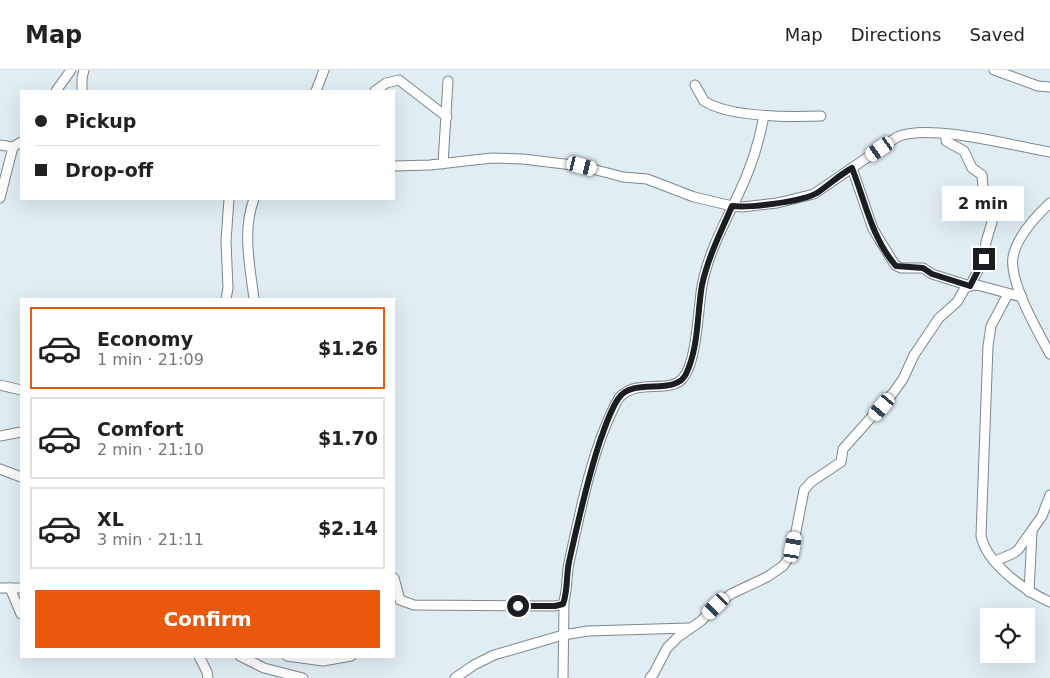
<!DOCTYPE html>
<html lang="en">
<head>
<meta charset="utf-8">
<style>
  :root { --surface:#fff; --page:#f6f6f6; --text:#222; --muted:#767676; --line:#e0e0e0; --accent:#ea580c }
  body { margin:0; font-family:"DejaVu Sans",sans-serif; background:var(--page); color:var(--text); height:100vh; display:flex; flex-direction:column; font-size:19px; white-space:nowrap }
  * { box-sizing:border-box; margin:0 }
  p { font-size:16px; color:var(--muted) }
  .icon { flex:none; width:28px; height:28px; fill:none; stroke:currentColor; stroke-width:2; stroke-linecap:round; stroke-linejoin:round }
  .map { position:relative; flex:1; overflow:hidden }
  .sheet { position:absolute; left:20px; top:228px; width:375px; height:360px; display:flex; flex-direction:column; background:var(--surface); border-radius:0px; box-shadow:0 5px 20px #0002 }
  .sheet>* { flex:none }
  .top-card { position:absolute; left:20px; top:20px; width:375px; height:110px; border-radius:0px; box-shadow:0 5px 20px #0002; display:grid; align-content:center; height:110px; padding:0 15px; background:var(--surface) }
  .controls { position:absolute; left:980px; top:538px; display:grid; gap:10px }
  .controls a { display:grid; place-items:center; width:55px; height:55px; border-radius:0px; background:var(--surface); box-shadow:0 5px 20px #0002; font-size:25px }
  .end { position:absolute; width:22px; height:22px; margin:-11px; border:6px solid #191e20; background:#fff; box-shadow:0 0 0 2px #fff }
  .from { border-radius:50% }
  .bubble { position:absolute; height:35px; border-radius:0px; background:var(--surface); box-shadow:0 5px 20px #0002; font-size:16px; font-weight:700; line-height:35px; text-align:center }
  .car { position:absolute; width:15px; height:30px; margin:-15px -8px; border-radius:6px; box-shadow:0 0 4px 1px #0007; background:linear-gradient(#fff 24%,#345 0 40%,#fff 0 76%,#345 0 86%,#fff 0) }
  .top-card b { display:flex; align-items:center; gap:18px; height:48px; font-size:19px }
  .top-card b+b { border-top:1px solid var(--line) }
  .top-card i { width:12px; height:12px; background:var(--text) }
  ul { padding:9px 0 0; list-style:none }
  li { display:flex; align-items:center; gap:15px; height:82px; margin:0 10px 8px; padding:0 5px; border:2px solid var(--line); border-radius:0px }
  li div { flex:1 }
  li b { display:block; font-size:19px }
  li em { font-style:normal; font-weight:700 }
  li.selected { border-color:var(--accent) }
  li>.icon { width:45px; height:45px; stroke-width:1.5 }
  .cta { display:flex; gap:10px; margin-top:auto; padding:10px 15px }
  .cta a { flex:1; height:58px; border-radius:0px; background:var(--accent); color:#fff; font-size:20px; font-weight:700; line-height:58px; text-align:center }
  header { display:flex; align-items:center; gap:30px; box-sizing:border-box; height:70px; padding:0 25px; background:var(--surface); border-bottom:1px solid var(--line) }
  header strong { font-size:24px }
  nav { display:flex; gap:28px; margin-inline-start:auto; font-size:18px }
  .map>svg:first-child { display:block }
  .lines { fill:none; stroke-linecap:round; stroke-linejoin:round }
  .minor-casing { stroke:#7b878c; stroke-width:11 }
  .minor { stroke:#fff; stroke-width:9 }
  .route { stroke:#191e20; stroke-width:6 }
</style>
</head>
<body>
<header>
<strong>Map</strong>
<nav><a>Map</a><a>Directions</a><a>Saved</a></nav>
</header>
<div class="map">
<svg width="1050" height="608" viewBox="0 0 1050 608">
  <rect width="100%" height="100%" fill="#e0eef4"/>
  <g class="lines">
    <defs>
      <g id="minor">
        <polyline points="994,0 1038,16 1050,17"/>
        <path d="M695,15l9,16c26,17 86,16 117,15"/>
        <polyline points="56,21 71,0"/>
        <polyline points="82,21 82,8 84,0"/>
        <polyline points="316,21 324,0"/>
        <polyline points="375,21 386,13 399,10 447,47"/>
        <polyline points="0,75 13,77 21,72"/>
        <polyline points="443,94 448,11"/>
        <path d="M394,96l36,-1 62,-7 31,1 58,7 42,11 24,2 47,18 38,9 10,1 35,-4 37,-9 83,-57c33,-14 116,9 153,15"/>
        <polyline points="852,98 873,159 895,195 901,198 923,198 932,204 970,216 984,189 986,172 992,152 991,130 983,118 982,105 972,98 964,81 946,71 946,64"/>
        <polyline points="0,128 13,77"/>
        <path d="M1050,133c-15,14 -33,33 -37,54 -4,25 25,75 37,97"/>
        <path d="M1008,224l-17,32 -3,20 -7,190c6,28 44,55 69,66"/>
        <polyline points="226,229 228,218 226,171 229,129"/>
        <path d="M254,229c-4,-33 -12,-69 0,-100"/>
        <polyline points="0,315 21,320"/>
        <polyline points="0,366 21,362"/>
        <polyline points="0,399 21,407"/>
        <polyline points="995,491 1012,484 1018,480 1042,446 1050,425"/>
        <path d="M394,508l6,22 14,5 141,1 8,-2c5,-13 3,-28 6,-41 12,-54 22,-111 47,-160 14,-28 53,-7 67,-25 14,-16 15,-69 19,-92 6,-32 22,-62 36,-91 12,-24 21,-53 26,-79"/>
        <polyline points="0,518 21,518"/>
        <polyline points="10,518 21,544"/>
        <polyline points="1029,522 1032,462"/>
        <polyline points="199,586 207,602 208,608"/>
        <polyline points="240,586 264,598 303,608"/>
        <polyline points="287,586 323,591 351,586"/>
        <polyline points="455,608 474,595 494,585 563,565 588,561 688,558"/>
        <polyline points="563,608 564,533"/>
        <polyline points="650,608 654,603 667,578 678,567 701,551 717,535 731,524 767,507 783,496 788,489 793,477 804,420 811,412 841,392 843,379 893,323 903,309 914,285 939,248 957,232 965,218 970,216 977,215 1022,227"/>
      </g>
    </defs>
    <use href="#minor" class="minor-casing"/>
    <use href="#minor" class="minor"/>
  </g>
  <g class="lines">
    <path class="route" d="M518,536h37l8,-2c5,-13 3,-28 6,-42 9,-40 18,-82 31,-121 5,-14 10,-30 18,-42 14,-23 57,-2 68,-25 13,-27 11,-61 16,-89 6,-28 19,-53 30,-79 17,2 69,-4 85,-13 12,-8 22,-18 35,-25 13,33 20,71 44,98l27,2 9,6 38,12 14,-27"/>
  </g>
</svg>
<div class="controls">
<a><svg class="icon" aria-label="locate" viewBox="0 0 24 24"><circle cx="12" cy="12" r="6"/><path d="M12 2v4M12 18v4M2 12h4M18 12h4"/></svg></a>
</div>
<i class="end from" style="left:518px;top:536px"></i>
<i class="end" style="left:984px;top:189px"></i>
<div class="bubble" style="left:942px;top:116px;width:82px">2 min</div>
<i class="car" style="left:880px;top:79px;rotate:235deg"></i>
<i class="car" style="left:582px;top:96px;rotate:104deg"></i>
<i class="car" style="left:882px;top:337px;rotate:220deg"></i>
<i class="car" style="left:793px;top:477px;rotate:10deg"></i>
<i class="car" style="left:716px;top:536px;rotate:225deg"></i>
<div class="top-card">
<b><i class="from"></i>Pickup</b>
<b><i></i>Drop-off</b>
</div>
<section class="sheet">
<ul>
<li class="selected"><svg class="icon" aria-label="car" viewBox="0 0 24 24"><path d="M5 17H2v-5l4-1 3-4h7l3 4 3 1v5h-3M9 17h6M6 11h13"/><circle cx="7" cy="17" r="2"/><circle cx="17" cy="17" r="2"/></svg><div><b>Economy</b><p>1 min · 21:09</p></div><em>$1.26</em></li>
<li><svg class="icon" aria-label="car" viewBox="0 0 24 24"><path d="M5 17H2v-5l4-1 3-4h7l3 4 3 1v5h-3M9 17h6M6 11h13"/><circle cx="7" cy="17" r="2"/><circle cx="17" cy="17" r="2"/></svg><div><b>Comfort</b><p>2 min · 21:10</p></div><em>$1.70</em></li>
<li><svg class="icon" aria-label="car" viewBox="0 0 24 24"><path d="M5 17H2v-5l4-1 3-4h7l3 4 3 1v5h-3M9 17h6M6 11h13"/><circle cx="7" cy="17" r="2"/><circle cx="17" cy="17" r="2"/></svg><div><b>XL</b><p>3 min · 21:11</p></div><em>$2.14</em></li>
</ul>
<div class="cta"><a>Confirm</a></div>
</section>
</div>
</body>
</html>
